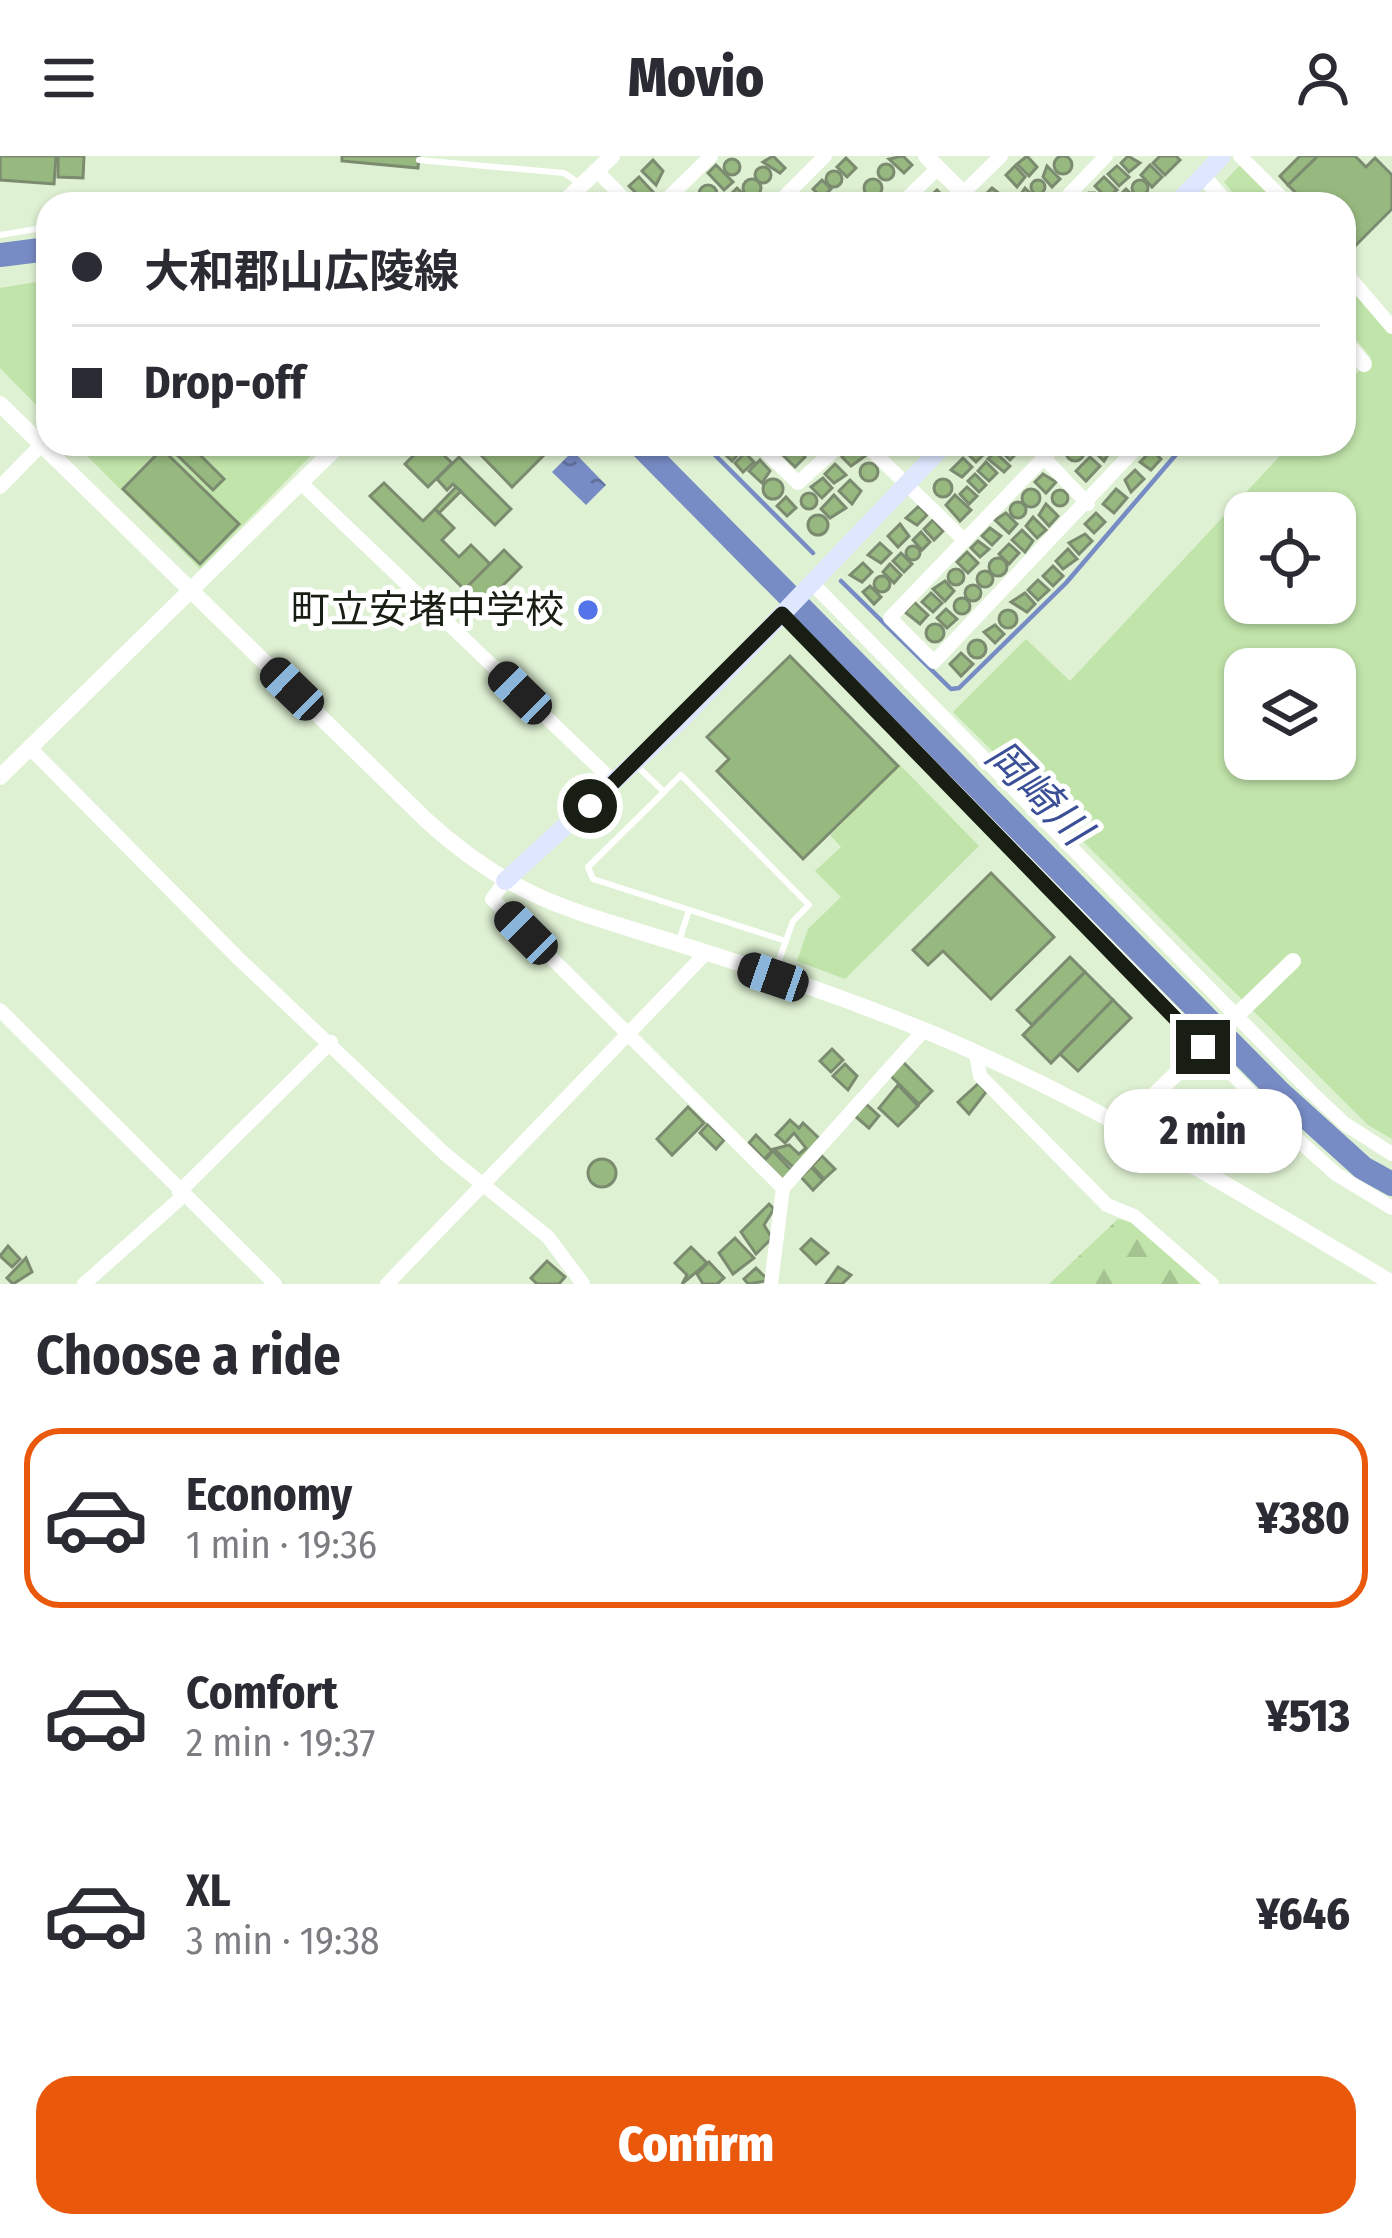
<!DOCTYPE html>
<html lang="en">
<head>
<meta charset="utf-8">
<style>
  :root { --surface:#fff; --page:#f2f2f3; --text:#2b2b33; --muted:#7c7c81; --line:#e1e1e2; --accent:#ea580c }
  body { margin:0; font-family:"Fira Sans Condensed","Noto Sans JP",sans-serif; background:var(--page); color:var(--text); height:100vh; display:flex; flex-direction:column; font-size:45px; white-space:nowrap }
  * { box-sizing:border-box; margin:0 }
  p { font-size:39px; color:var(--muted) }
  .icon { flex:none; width:66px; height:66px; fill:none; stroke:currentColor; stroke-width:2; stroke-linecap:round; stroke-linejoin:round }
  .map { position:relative; height:1128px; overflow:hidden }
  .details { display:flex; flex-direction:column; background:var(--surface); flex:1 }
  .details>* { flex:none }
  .banner { position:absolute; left:36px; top:36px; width:1320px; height:264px; border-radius:36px; box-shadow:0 3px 9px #0004; display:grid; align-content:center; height:264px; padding:0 36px; background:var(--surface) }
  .buttons { position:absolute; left:1224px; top:336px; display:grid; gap:24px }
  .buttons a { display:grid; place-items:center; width:132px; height:132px; border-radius:24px; background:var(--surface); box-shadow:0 3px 9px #0004; font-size:60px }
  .end { position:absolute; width:54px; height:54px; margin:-27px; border:15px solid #181e13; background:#fff; box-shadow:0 0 0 6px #fff }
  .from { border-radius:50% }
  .bubble { position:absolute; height:84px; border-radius:36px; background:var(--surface); box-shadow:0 3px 9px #0004; font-size:39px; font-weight:800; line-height:84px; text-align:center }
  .car { position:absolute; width:36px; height:72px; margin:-36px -18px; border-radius:15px; box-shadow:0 0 9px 3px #0007; background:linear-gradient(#222 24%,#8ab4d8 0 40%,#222 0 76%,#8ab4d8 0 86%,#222 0) }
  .banner b { display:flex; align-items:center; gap:42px; height:114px; font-size:45px }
  .banner b+b { border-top:3px solid var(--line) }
  .banner i { width:30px; height:30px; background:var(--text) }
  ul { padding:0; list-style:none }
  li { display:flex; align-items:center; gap:36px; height:180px; margin:0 24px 18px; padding:0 12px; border:6px solid transparent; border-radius:36px }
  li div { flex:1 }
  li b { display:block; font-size:45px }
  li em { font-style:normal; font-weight:800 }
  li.current { border-color:var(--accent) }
  li>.icon { width:108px; height:108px; stroke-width:1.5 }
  h2 { padding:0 36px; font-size:54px; line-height:144px }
  .cta { display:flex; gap:24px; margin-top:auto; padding:24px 36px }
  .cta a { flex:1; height:138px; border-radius:36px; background:var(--accent); color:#fff; font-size:48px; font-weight:800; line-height:138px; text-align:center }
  header { display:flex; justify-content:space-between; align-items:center; height:156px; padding:0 36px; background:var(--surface); font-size:54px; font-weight:800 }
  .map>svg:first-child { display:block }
  .green { fill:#c1e4aa; fill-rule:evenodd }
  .forest { fill:url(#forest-firs) }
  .water { fill:url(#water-ripples) }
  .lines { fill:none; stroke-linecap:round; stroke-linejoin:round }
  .stream { stroke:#778bc4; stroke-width:4.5 }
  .river { stroke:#778bc4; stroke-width:24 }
  .building { fill:#97b97f; stroke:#7b8b70; stroke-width:3 }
  .service { stroke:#fff; stroke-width:6 }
  .minor { stroke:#fff; stroke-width:14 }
  .tertiary { stroke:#fff; stroke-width:16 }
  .secondary { stroke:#dfe7fe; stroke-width:18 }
  .route { stroke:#181e13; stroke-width:15 }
  .poi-dot { fill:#5474e9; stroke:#fff; stroke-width:4.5 }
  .labels { text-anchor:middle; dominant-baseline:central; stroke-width:10; stroke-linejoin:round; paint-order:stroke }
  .poi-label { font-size:39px; fill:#181e13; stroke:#fff; text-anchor:end }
  .water-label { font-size:42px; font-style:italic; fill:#3a4f95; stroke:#fff }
</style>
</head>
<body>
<header><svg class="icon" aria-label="menu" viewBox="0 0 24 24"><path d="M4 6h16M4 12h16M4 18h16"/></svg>Movio<svg class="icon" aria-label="person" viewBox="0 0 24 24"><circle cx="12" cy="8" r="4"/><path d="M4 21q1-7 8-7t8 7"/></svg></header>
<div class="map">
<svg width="1392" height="1128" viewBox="0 0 1392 1128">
  <defs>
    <pattern id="forest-firs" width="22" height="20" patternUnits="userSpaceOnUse" patternTransform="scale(3)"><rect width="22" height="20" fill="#c1e4aa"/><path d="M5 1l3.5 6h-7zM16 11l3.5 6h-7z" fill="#a5c391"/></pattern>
    <pattern id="water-ripples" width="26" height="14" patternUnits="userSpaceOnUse" patternTransform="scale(3)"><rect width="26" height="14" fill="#778bc4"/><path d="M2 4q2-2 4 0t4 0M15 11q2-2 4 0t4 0" fill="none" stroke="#61719e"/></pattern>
  </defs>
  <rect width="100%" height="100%" fill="#dff1d3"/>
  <g class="green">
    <polygon points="1241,8 1277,48 1242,48 1224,26"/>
    <path d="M1344,122l48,53v808l-24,-14 -415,-413 73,-73 44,42 221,-237h53v-57l27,-29 -27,-33zM1245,357h90v90h-90zM1245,513h90v90h-90z"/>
    <polygon points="48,124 48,261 0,212 0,132"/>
    <polygon points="75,288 322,288 200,413"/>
    <polygon points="900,609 979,690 845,823 797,805 808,773 841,741 815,715 841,691 830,679"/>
  </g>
  <polygon class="forest" points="1118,1063 1134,1067 1203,1128 1049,1128"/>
  <polygon class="water" points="573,295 606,329 586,349 552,316"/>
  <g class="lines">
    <g class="stream">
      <polyline points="704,288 813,397"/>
      <polyline points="841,425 951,533 959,532 1066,427 1185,288"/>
    </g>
    <g class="river">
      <polyline points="0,99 48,93"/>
      <polyline points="639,288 1280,937 1363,1012 1392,1028"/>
    </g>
  </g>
  <g class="building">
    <polygon points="0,0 56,0 54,28 0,24"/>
    <polygon points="58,0 84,0 83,22 58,21"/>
    <polygon points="342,0 419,0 418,12 342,5"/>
    <polygon points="773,0 785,12 780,17 763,6"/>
    <polygon points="903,0 912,9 904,17 889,3"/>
    <polygon points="1027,0 1037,11 1029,20 1017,8"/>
    <polygon points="1128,0 1140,7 1129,16 1121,7"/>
    <polygon points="1160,0 1176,0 1180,4 1165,19 1153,7"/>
    <polygon points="1300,0 1318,0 1288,29 1280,20"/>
    <polygon points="1318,0 1355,0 1366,11 1375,2 1392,19 1392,53 1352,93 1344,85 1344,48 1307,48 1288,29"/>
    <circle cx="1063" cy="9" r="9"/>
    <polygon points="846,2 856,12 847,21 837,11"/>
    <circle cx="732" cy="11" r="8"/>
    <polygon points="653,4 663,15 656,29 642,15"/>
    <circle cx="886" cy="16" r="8"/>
    <polygon points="716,9 733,26 724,34 708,17"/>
    <polygon points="1150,9 1162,21 1152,31 1141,19"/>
    <polygon points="1015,10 1025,21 1017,31 1006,19"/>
    <polygon points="1047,10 1060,23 1052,31 1043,21"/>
    <polygon points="1117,10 1129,21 1119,30 1108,18"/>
    <circle cx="763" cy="19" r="8"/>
    <circle cx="834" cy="23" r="8"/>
    <polygon points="639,21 653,36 644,45 629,30"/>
    <polygon points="1104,21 1117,34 1107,42 1095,30"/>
    <circle cx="873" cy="32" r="9"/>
    <circle cx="752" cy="32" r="9"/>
    <circle cx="1038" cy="31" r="7"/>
    <circle cx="1140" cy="32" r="8"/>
    <polygon points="822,24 831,33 822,42 813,33"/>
    <circle cx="708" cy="38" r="9"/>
    <polygon points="737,32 751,46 748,48 733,45 730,39"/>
    <polygon points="992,32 1005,42 998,48 985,39"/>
    <polygon points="1025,32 1035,42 1037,48 1017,44"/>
    <polygon points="1126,33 1139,46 1137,48 1116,43"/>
    <polygon points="937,34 951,48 936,48 929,41"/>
    <polygon points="1089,37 1095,37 1104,47 1084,48"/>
    <circle cx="1075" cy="296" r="9"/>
    <polygon points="189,288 224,323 213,334 167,289"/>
    <polygon points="425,288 432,288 452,307 428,331 405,308"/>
    <polygon points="490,288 504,289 554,289 512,331 480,298"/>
    <polygon points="728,288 740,288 744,292 732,305 721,294"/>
    <polygon points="987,288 990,292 976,306 968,298 975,288"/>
    <polygon points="1008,288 1017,297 1010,304 999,293"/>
    <polygon points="1101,288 1113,291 1104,305 1094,295"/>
    <polygon points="854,289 865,300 851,310 842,301"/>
    <polygon points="794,290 805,301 795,311 784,300"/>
    <polygon points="162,293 239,368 200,408 123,333"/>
    <polygon points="1152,294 1161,303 1151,314 1140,306"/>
    <polygon points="995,296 1010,310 1004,316 988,303"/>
    <polygon points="745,297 754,306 743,316 735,307"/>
    <polygon points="459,301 511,353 495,369 453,328 447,334 437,323"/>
    <polygon points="1090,301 1100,310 1086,325 1076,315"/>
    <polygon points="963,302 972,311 962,321 951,314"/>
    <polygon points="760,304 770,315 762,327 749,315"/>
    <polygon points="986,306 997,317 989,325 978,315"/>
    <circle cx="869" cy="316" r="9"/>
    <polygon points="835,308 846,319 834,327 825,318"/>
    <polygon points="1135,314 1144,323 1131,336 1125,324"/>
    <polygon points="975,318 986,329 979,336 968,325"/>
    <polygon points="1043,318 1056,326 1046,337 1035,326"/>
    <polygon points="823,322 832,332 822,342 811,331"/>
    <circle cx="773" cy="333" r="10"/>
    <circle cx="943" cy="332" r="9"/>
    <polygon points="850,324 861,335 852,348 839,335"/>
    <polygon points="384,327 423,365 435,353 454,372 442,384 459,401 471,389 490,408 465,434 370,340"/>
    <polygon points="456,331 461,335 439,357 435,353"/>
    <polygon points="967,331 977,340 969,348 960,338"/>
    <polygon points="1116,333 1127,342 1114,357 1103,348"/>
    <circle cx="1031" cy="342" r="9"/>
    <circle cx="1060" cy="342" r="8"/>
    <circle cx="809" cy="345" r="8"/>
    <polygon points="834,339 846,352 830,362 821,353"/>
    <polygon points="955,339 971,354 960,365 946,349"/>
    <polygon points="786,341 796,352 787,360 777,350"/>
    <circle cx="1018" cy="354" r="8"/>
    <polygon points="1046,348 1058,360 1049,370 1039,359"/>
    <polygon points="919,350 927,359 917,369 906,362"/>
    <polygon points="1006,357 1017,368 1009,377 995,364"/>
    <polygon points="1096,357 1105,366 1094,377 1085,368"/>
    <circle cx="818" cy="369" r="10"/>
    <polygon points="1033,361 1046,374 1037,382 1026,370"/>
    <polygon points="933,364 943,375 934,384 924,373"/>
    <polygon points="900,368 909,380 898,391 888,380"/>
    <polygon points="990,372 1001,380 992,389 982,380"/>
    <polygon points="1022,374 1033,385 1025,396 1012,384"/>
    <polygon points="921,376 930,386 922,394 913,384"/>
    <polygon points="1085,378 1092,385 1079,398 1069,387"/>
    <polygon points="978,385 989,393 980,401 971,392"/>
    <polygon points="880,387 891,397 881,407 868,399"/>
    <polygon points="1009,388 1019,397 1009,408 999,398"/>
    <circle cx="913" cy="397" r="7"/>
    <polygon points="1068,393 1077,403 1063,413 1056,405"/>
    <polygon points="504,394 521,411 469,464 451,447"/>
    <polygon points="967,396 978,407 968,417 957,406"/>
    <polygon points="901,397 912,408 904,416 893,405"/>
    <circle cx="998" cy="411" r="9"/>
    <polygon points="863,407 872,416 862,426 850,419"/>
    <polygon points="890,408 901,419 894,427 883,416"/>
    <polygon points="1053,410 1063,420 1053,430 1043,420"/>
    <circle cx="956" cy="421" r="8"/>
    <circle cx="985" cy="423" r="8"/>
    <circle cx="882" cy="428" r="8"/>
    <polygon points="1038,424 1049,434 1038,444 1028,434"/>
    <polygon points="945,425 954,435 945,445 933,433"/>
    <circle cx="973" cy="437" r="8"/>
    <polygon points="870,430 881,441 874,448 863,436"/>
    <polygon points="931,437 942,447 933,456 922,446"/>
    <polygon points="1025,437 1035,448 1027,456 1011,446"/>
    <circle cx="962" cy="450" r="8"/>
    <polygon points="914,446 928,459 920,468 905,456"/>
    <polygon points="946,453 957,463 947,472 937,462"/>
    <circle cx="1008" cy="463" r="9"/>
    <circle cx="935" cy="477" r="9"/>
    <polygon points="995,469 1004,478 995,487 984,476"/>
    <circle cx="977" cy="493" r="9"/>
    <polygon points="961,497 973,508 961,520 950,508"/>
    <polygon points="790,500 898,610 803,703 717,615 729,603 707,581"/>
    <polygon points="991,717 1054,781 991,843 943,795 928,809 913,794"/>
    <polygon points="1070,801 1085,816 1032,869 1017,854"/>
    <polygon points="1085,816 1113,844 1051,907 1023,879"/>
    <polygon points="1113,844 1131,862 1078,915 1060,898"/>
    <polygon points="832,893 843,904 831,916 820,905"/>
    <polygon points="901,904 932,935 919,948 888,917"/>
    <polygon points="845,908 857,920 848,934 833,920"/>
    <polygon points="979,927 986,936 969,958 958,946"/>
    <polygon points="898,929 918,950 898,970 879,952"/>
    <polygon points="866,948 879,960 869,972 855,960"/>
    <polygon points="688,951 704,967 672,999 657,983"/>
    <polygon points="790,964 799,972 803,967 822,985 795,1013 774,993 789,989 799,998 806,992 794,977 785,987 776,979"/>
    <polygon points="708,968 724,984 716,993 700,977"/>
    <polygon points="756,979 772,995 764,1003 749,987"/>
    <polygon points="773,995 793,1016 784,1025 764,1005"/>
    <polygon points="822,1000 835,1013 824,1023 812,1010"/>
    <circle cx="602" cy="1017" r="14"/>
    <polygon points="811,1011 823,1024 813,1034 801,1021"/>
    <polygon points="769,1048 774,1053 764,1069 772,1082 756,1098 741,1076"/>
    <polygon points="735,1082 754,1102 733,1118 719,1097"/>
    <polygon points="811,1083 828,1097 816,1108 801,1093"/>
    <polygon points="8,1090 20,1103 12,1111 0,1100"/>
    <polygon points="691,1091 707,1107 682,1128 687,1119 675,1107"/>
    <polygon points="26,1102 32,1116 13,1128 7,1122"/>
    <polygon points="547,1105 565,1121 559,1128 537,1128 531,1122"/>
    <polygon points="709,1106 724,1122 717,1128 703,1128 697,1118"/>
    <polygon points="838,1111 851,1119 842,1128 826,1128"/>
    <polygon points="756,1112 763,1119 771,1124 748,1128 744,1123"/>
  </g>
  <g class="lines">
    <g class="service">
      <polyline points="419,4 564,17 579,27"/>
      <polyline points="0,79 48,71"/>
      <polyline points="637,610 664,636 681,619 809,749 793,765 774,818"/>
      <polyline points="664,636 588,711 593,723 786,785"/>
      <polyline points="679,785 689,754"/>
    </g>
    <g class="minor">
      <polyline points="1240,0 1288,48"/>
      <polyline points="597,15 629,48"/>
      <polyline points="963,37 1001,0"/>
      <polyline points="662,48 711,0"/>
      <polyline points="777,48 825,0"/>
      <polyline points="901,48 938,12"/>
      <polyline points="1060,48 1106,0"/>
      <polyline points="1344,115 1392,171"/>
      <polyline points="758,288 798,327 841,288"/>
      <polyline points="865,288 963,383"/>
      <polyline points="1057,288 890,462 934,506 1140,288"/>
      <polyline points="1044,302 1088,348"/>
      <polyline points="301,327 615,627"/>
      <polyline points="0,331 40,290"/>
      <polyline points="812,427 1311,936 1345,968 1392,998"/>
      <polyline points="782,458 1289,976 1336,1018 1392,1052"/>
      <polyline points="29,591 239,803 445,998 548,1081 583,1128"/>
      <polyline points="505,725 492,743 783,1032"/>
      <polyline points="0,854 275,1128"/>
      <polyline points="976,898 980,920 1107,1049 1134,1060 1212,1128"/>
      <polyline points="179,1036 331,886"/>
      <polyline points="84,1128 183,1040"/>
      <polyline points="387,1128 706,797"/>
      <polyline points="771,1128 783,1032 924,874"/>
    </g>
    <g class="tertiary">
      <polyline points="926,0 974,48"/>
      <polyline points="1203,20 1227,48"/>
      <polyline points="562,48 612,0"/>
      <polyline points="1344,185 1364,208"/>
      <path d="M0,248l426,416c87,79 142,89 250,123 84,26 169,55 250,88 164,68 314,162 466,252"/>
      <polyline points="0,621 340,288"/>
      <polyline points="1129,972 1150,943 1293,805"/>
    </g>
    <g class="secondary">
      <polyline points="1176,48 1222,0"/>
      <polyline points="505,725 682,563 945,288"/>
    </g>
  </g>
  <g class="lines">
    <polyline class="route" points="590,650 782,458 1203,891"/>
  </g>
  <circle class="poi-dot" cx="588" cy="454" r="12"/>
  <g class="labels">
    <g class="poi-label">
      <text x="564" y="454">町立安堵中学校</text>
    </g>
    <g class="water-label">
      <text transform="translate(1038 637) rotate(45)">岡崎川</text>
    </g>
  </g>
</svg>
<div class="buttons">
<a><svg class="icon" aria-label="locate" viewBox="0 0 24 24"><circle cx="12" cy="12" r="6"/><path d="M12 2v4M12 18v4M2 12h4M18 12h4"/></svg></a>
<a><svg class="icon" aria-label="layers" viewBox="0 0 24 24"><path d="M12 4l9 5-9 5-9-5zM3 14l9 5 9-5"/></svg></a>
</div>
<i class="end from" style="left:590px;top:650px"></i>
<i class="end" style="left:1203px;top:891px"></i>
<div class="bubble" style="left:1104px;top:933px;width:198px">2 min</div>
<i class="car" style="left:292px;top:533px;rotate:314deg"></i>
<i class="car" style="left:520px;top:537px;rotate:314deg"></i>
<i class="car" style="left:526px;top:777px;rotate:315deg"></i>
<i class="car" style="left:773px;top:821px;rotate:289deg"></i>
<div class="banner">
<b><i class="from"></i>大和郡山広陵線</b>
<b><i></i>Drop-off</b>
</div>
</div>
<section class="details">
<h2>Choose a ride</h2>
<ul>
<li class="current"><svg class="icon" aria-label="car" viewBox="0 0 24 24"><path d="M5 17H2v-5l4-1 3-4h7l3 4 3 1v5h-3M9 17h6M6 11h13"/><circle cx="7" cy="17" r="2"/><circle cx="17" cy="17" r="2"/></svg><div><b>Economy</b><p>1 min · 19:36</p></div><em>¥380</em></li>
<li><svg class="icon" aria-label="car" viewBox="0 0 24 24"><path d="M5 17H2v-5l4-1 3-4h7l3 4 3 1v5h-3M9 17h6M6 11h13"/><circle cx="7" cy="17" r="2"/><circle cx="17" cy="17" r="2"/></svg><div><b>Comfort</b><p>2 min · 19:37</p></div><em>¥513</em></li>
<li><svg class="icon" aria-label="car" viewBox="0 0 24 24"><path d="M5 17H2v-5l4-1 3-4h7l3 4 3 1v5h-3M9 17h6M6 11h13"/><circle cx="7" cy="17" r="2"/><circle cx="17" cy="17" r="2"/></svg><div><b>XL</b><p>3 min · 19:38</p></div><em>¥646</em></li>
</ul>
<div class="cta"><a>Confirm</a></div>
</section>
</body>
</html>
